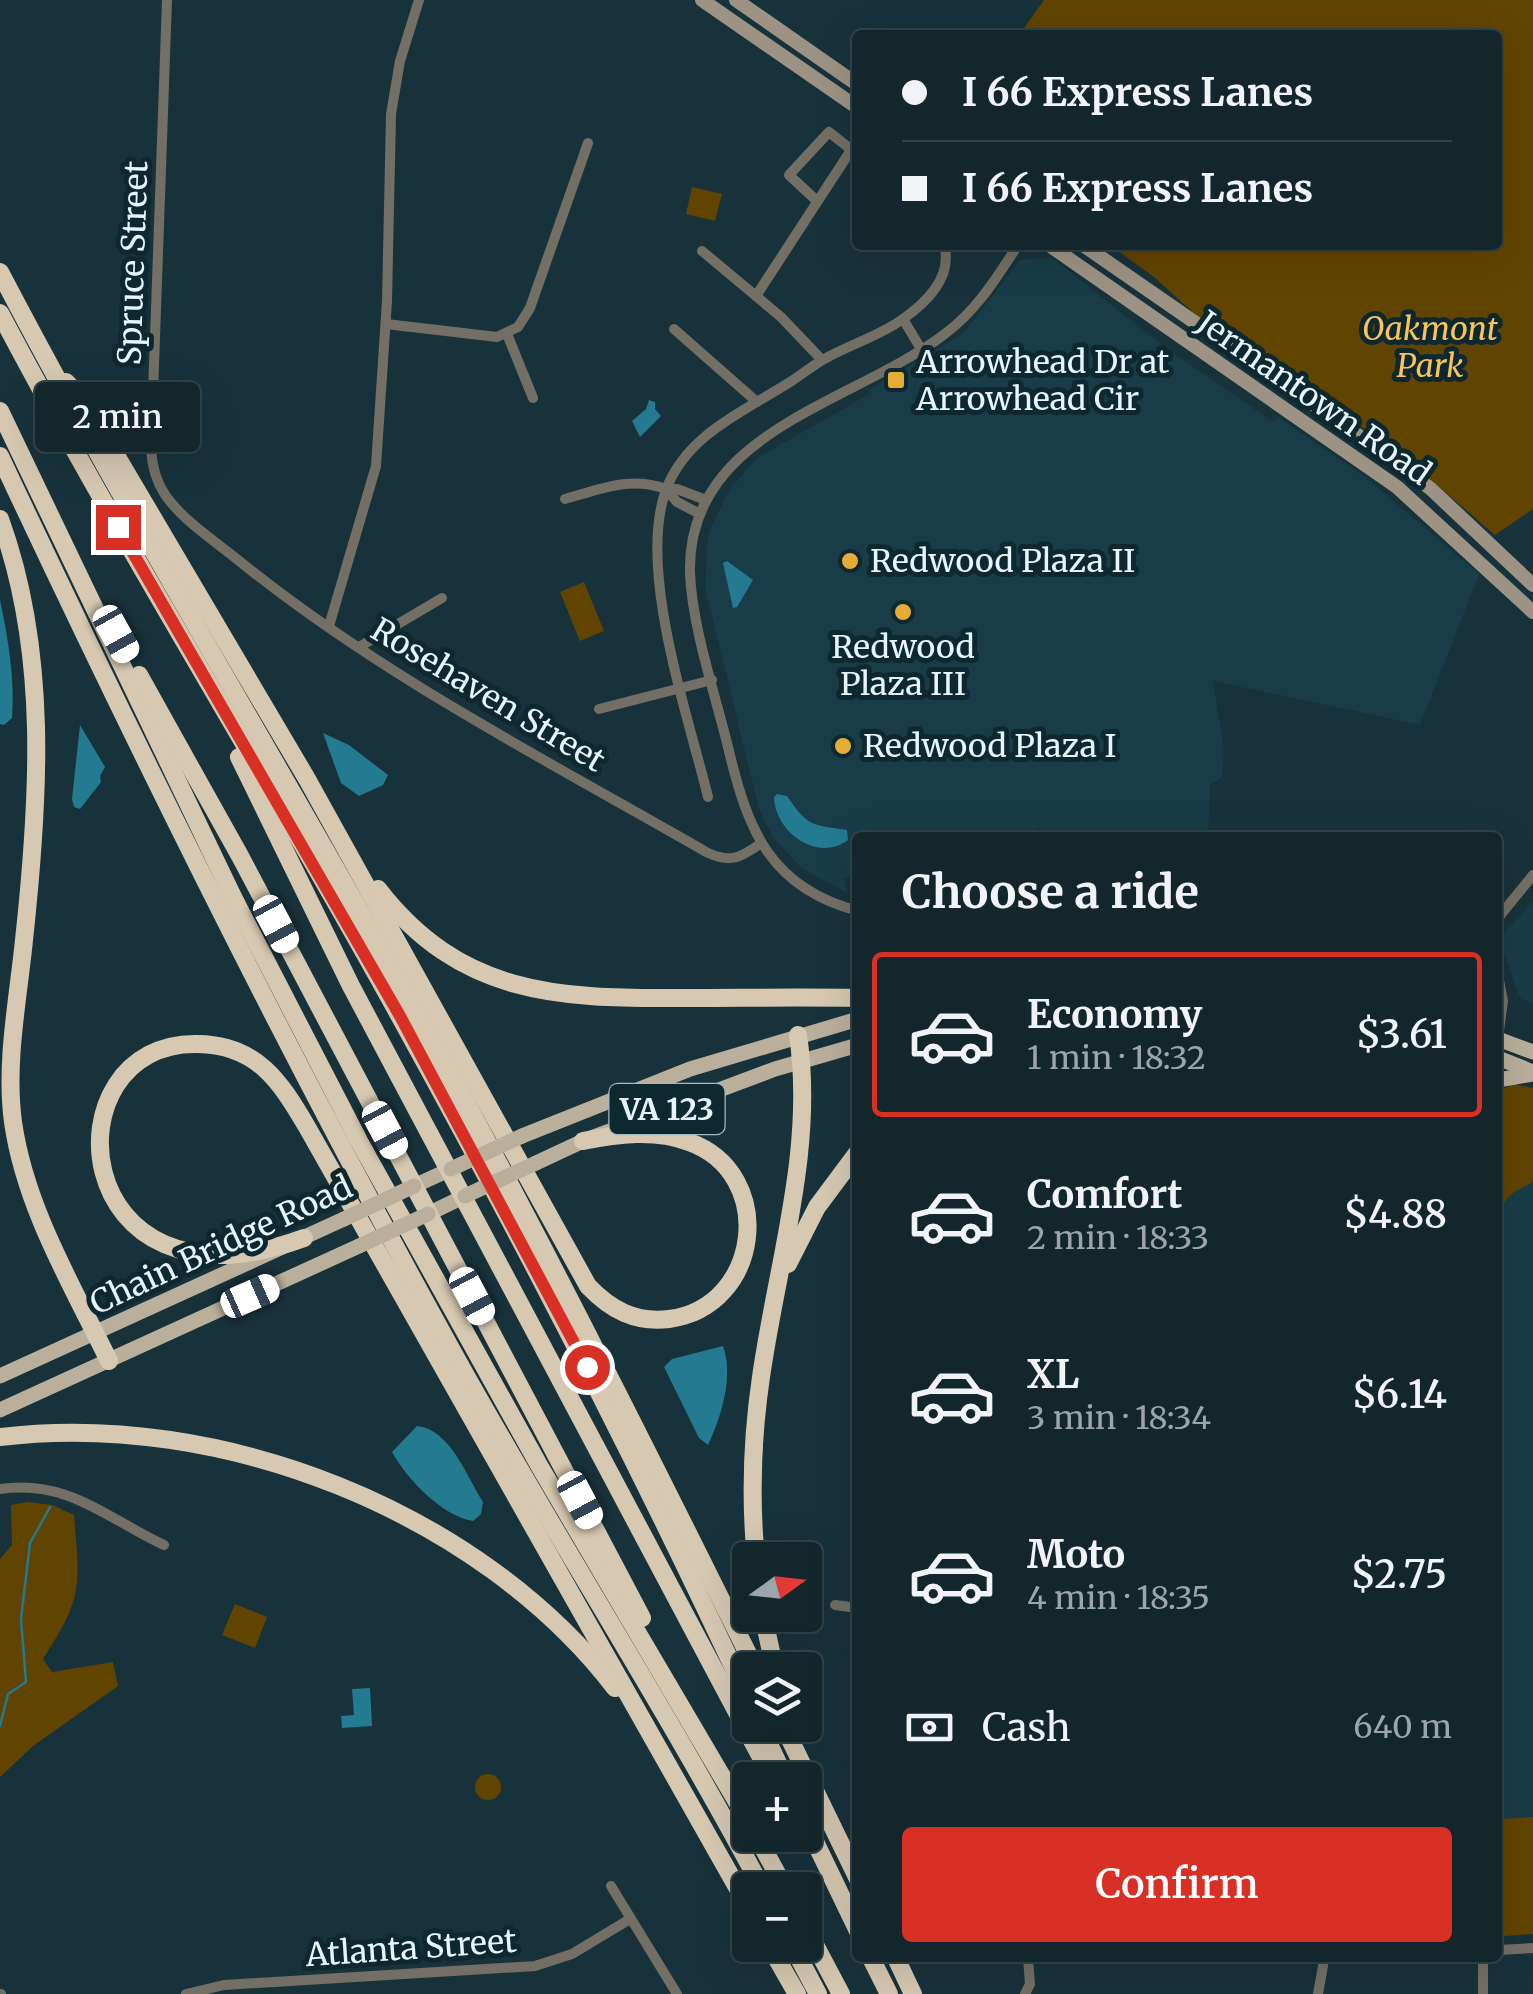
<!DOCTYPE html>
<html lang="en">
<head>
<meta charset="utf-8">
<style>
  :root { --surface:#12262c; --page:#1b2e34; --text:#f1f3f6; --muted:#9ca5a9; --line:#314348; --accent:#d93025 }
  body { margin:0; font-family:Merriweather,serif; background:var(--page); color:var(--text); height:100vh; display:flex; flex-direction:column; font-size:38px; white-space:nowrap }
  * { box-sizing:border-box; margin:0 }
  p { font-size:32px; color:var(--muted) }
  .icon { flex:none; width:55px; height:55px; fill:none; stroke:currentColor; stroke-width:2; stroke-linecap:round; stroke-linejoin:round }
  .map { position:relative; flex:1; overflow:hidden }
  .details { position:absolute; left:852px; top:832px; width:650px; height:1130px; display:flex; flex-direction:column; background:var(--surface); border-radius:10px; box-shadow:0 10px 40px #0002,0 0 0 2px var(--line) }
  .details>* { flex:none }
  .top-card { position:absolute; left:852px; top:30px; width:650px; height:220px; border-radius:10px; box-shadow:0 10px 40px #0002,0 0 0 2px var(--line); display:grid; align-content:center; height:220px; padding:0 50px; background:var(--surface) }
  .needle { width:65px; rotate:75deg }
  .controls { position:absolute; left:732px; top:1542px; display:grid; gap:20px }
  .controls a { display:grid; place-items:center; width:90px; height:90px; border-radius:10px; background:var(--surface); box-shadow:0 10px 40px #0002,0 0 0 2px var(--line); font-size:50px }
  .end { position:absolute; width:45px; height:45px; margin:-22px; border:12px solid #d93025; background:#fff; box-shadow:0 0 0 5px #fff }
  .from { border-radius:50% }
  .bubble { position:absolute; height:70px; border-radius:10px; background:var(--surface); box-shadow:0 10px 40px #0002,0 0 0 2px var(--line); font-size:32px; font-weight:600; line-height:70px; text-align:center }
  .car { position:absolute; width:30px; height:60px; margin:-30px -15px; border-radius:12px; box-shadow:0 0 8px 2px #0007; background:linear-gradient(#fff 24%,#345 0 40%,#fff 0 76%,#345 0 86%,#fff 0) }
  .top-card b { display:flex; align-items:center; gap:35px; height:95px; font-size:38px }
  .top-card b+b { border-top:2px solid var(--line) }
  .top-card i { width:25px; height:25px; background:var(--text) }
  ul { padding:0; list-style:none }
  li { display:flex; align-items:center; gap:30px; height:165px; margin:0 20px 15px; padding:0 30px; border:5px solid transparent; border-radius:10px }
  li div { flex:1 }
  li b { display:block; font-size:38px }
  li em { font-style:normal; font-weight:600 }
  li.active { border-color:var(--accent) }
  li>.icon { width:90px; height:90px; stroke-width:1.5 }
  h2 { padding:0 50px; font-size:45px; line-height:120px }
  .pay { display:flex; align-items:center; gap:25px; height:110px; padding:0 50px; font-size:38px }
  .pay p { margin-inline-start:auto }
  .cta { display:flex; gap:20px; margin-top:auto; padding:20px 50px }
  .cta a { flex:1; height:115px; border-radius:10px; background:var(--accent); color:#fff; font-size:40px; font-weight:600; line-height:115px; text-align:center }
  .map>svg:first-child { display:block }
  .built { fill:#193d48 }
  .green { fill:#614400 }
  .water { fill:#237a91 }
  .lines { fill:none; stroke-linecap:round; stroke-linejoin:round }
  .stream { stroke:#237a91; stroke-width:2.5 }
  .minor { stroke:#746f65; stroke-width:10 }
  .secondary { stroke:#9c9384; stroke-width:14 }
  .primary { stroke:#baaf9b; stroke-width:15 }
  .motorway { stroke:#d6c8b1; stroke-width:18 }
  .primary-bridge { stroke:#baaf9b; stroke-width:15 }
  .route { stroke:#d93025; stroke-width:12 }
  .poi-dot { fill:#e5ad35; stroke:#0e2830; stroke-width:4 }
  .labels { text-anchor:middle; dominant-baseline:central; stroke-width:10; stroke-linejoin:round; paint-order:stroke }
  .shield { fill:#0e2830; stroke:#a6b8bf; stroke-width:2.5 }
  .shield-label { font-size:30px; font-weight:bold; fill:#e7f6fc }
  .street-label { font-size:32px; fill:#e7f6fc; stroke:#0e2830 }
  .park-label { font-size:32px; font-style:italic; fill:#f9c356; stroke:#0e2830 }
  .poi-label { font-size:32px; fill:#e7f6fc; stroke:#0e2830; text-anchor:start }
</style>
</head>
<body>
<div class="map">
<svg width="1533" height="1994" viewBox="0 0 1533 1994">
  <rect width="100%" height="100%" fill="#18323b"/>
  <g class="built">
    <polygon points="1051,257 1163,346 1273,422 1278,417 1365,477 1479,574 1420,725 1213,681 1224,750 1222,777 1210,785 1208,837 1043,837 1040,828 1011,838 858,838 857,875 844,878 847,893 800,867 773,837 759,809 705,587 708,534 729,490 757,458 871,393 868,391 963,334 1020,260"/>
    <polygon points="1533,901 1533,1006 1518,994 1500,938"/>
    <polygon points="1533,1101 1533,1817 1498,1819 1498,1102"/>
  </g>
  <g class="green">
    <polygon points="1044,0 1533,0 1533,509 1495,535 1400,453 1196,315 1154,277 1110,245 1498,245 1498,35 1019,35"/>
    <polygon points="692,187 722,194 715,221 686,214"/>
    <polygon points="584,582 604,631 580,641 560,592"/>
    <polygon points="1514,1084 1533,1088 1533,1182 1514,1192 1498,1208 1498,1091"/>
    <path d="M28,1502l24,3 22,10c6,72 9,82 -31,144l9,13 61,-10 5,24 -85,60 -33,31v-218l12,-14 -1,-40z"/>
    <polygon points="235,1604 267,1617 255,1648 222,1635"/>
    <circle cx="488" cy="1787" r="13"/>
    <polygon points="1533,1817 1533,1934 1504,1936 1498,1932 1498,1819"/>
  </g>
  <g class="water">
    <polygon points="649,400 655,402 655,409 661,416 640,437 632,421 646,409"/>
    <polygon points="727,561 753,580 737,607 733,608 723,563"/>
    <path d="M0,600c8,38 15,79 12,118l-8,7 -4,-1z"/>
    <polygon points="80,725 105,767 100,776 101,782 80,809 74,807 72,799"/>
    <polygon points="323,733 349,745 388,775 383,785 359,796 341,783"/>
    <path d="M777,794l10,2c22,32 24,28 60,34l1,10c-31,23 -73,-8 -74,-43z"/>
    <path d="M723,1346c11,31 -2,71 -15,99l-9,-7 -35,-71 8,-8z"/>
    <path d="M417,1426c33,3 50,51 66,76l-2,12 -8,7c-31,-5 -66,-42 -81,-69z"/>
    <polygon points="370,1688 372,1726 342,1728 341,1716 354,1715 352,1689"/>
  </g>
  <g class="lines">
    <polyline class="stream" points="0,1726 8,1694 26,1682 21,1619 30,1543 50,1507"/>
    <g class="minor">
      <path d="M167,0l-16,449c1,16 4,30 13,44 18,28 53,49 79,71 142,114 307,198 465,289 23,10 32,5 52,-9"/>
      <polyline points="817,201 789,175 829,132 858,155"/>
      <polyline points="702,251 781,317 822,360"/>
      <polyline points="756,296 851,150"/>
      <polyline points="903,319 921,349"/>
      <polyline points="386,324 497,337 518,327 530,308 588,143"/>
      <polyline points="674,329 757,402"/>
      <polyline points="507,334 533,398"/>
      <path d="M565,499c36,-10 65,-23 101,-10"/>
      <polyline points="700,514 677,502 666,489 677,489 706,500"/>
      <polyline points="329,626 376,466 387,301 391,114 400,61 419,0"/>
      <polyline points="359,647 442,598"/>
      <polyline points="599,709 712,680"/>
      <path d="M708,797c-20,-82 -71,-228 -42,-307 20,-55 77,-78 124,-108 13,-8 24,-18 38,-25 24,-13 53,-22 75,-38 24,-17 50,-43 41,-74"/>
      <path d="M858,911c-87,-23 -110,-80 -129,-160 -13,-54 -37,-124 -39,-178 -4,-143 166,-170 256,-240 31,-23 51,-56 72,-88"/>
      <polyline points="1498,918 1533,875"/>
      <polyline points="1498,975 1503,1001 1498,1038"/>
      <path d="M0,1489c68,-10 106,29 164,56"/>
      <polyline points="835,1605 858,1608"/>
      <polyline points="611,1886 677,1994"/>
      <polyline points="1498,1950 1533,1948"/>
      <polyline points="1199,1958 1221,1958"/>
      <polyline points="1483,1958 1483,1994"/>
      <polyline points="0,1994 1,1994"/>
      <polyline points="186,1994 224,1985 535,1966 572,1954 630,1919"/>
      <polyline points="1025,1994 1030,1984 1028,1958"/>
      <polyline points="1318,1994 1324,1960"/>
    </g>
    <g class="secondary">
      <polyline points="702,0 858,108"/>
      <polyline points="736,0 858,85"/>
      <polyline points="1049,245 1397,487 1533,612"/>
      <polyline points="1083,245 1391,458 1431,489 1533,585"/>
    </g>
    <g class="primary">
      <polyline points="1498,1039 1533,1052"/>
      <polyline points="1498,1058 1533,1072"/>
      <polyline points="1498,1080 1533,1074"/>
      <polyline points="522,1136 690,1069 858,1019"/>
      <polyline points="536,1163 583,1141 775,1069 858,1045"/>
      <polyline points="414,1186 451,1169"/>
      <polyline points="428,1214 465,1196"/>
      <polyline points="0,1376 344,1219"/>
      <polyline points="0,1410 359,1246"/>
    </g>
    <g class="motorway">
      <path d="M0,272c143,274 307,536 454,808 105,194 204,392 302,590"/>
      <path d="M0,313c126,239 270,467 400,704 124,225 242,453 350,686"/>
      <path d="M66,382l18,19 223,378 281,507c23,24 47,37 81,33 93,-12 108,-146 20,-177 -34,-13 -72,-8 -106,-1"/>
      <polyline points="0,411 233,897 359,1141 540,1467 750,1824"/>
      <path d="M0,456c141,301 288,598 449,889 101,184 216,360 314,545"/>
      <path d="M0,519c49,134 39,282 24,421 -6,60 -19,123 -11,182 12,85 59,163 96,239"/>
      <polyline points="139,675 240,856 642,1618"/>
      <polyline points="239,757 351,986 773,1780"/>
      <path d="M378,889c82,106 179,110 303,109 59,0 118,-1 177,0"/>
      <path d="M304,1238c-240,88 -259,-198 -106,-194 59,1 82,37 109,83l443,783"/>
      <polyline points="788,1264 817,1207 858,1152"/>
      <path d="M0,1437c220,-27 479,74 615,251"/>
      <path d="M756,1560c-6,-62 -4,-122 5,-183 16,-113 54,-228 37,-342"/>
      <polyline points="763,1615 775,1670"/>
      <polyline points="760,1725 786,1780"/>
      <polyline points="783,1725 858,1879"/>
      <polyline points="805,1821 858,1931"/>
      <polyline points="756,1835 786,1890"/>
      <polyline points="805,1926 841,1994"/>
      <polyline points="769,1945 797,1994"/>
      <polyline points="792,1945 818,1994"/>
      <polyline points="871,1958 889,1994"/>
      <polyline points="896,1958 913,1994"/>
    </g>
    <g class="primary-bridge">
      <polyline points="451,1169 522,1136"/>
      <polyline points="465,1196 536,1163"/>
      <polyline points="344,1219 414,1186"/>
      <polyline points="359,1246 428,1214"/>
    </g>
  </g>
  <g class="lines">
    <polyline class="route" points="118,527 400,1016 587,1367"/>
  </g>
  <g class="poi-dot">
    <rect x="886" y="370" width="20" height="20" rx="5"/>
    <circle cx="850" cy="561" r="10"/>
    <circle cx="903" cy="612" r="10"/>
    <circle cx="843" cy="746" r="10"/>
  </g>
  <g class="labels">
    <rect class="shield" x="609.5" y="1084" width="115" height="50" rx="8"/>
    <g class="shield-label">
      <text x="667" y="1109">VA 123</text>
    </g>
    <g class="street-label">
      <text transform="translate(133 263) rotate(-88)">Spruce Street</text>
      <text transform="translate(1314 398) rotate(35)">Jermantown Road</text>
      <text transform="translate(488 695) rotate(31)">Rosehaven Street</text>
      <text transform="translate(221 1245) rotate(-25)">Chain Bridge Road</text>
      <text transform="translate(411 1948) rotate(-4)">Atlanta Street</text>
    </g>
    <g class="park-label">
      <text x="1430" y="329">Oakmont<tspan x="1430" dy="37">Park</tspan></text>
    </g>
    <g class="poi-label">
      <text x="916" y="362">Arrowhead Dr at<tspan x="916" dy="37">Arrowhead Cir</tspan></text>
      <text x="870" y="561">Redwood Plaza II</text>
      <text x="903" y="647" text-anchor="middle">Redwood<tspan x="903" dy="37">Plaza III</tspan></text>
      <text x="863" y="746">Redwood Plaza I</text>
    </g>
  </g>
</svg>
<div class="controls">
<a><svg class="needle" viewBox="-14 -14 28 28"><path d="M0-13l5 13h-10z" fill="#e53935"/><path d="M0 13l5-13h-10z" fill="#9ca5a9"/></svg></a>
<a><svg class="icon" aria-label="layers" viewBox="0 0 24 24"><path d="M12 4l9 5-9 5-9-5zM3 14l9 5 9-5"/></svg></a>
<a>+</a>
<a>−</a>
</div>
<i class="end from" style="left:587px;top:1367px"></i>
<i class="end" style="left:118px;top:527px"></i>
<div class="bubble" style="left:35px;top:382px;width:165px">2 min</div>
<i class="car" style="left:116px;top:634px;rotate:151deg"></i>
<i class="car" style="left:276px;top:924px;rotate:152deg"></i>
<i class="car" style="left:385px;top:1130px;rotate:152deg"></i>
<i class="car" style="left:250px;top:1296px;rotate:66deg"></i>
<i class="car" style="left:472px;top:1296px;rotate:152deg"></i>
<i class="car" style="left:580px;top:1500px;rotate:152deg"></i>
<div class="top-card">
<b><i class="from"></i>I 66 Express Lanes</b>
<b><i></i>I 66 Express Lanes</b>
</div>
<section class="details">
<h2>Choose a ride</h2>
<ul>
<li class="active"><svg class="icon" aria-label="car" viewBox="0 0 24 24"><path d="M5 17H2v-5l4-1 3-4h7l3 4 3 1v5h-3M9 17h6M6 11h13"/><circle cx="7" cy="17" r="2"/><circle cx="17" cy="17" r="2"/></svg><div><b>Economy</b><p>1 min · 18:32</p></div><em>$3.61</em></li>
<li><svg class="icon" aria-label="car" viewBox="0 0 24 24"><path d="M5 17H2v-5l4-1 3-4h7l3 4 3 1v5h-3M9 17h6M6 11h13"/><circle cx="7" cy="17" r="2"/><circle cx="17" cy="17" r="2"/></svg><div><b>Comfort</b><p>2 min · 18:33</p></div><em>$4.88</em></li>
<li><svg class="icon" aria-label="car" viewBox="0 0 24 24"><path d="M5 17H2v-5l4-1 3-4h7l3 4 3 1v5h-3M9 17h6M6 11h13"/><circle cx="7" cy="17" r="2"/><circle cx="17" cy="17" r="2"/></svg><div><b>XL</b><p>3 min · 18:34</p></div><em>$6.14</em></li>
<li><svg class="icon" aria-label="car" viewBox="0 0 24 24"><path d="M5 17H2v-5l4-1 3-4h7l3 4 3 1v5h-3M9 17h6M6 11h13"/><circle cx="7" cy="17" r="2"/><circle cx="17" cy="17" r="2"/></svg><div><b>Moto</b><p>4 min · 18:35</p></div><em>$2.75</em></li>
</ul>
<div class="pay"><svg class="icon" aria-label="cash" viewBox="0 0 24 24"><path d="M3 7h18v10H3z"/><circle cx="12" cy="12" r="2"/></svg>Cash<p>640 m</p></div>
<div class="cta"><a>Confirm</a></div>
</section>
</div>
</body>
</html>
